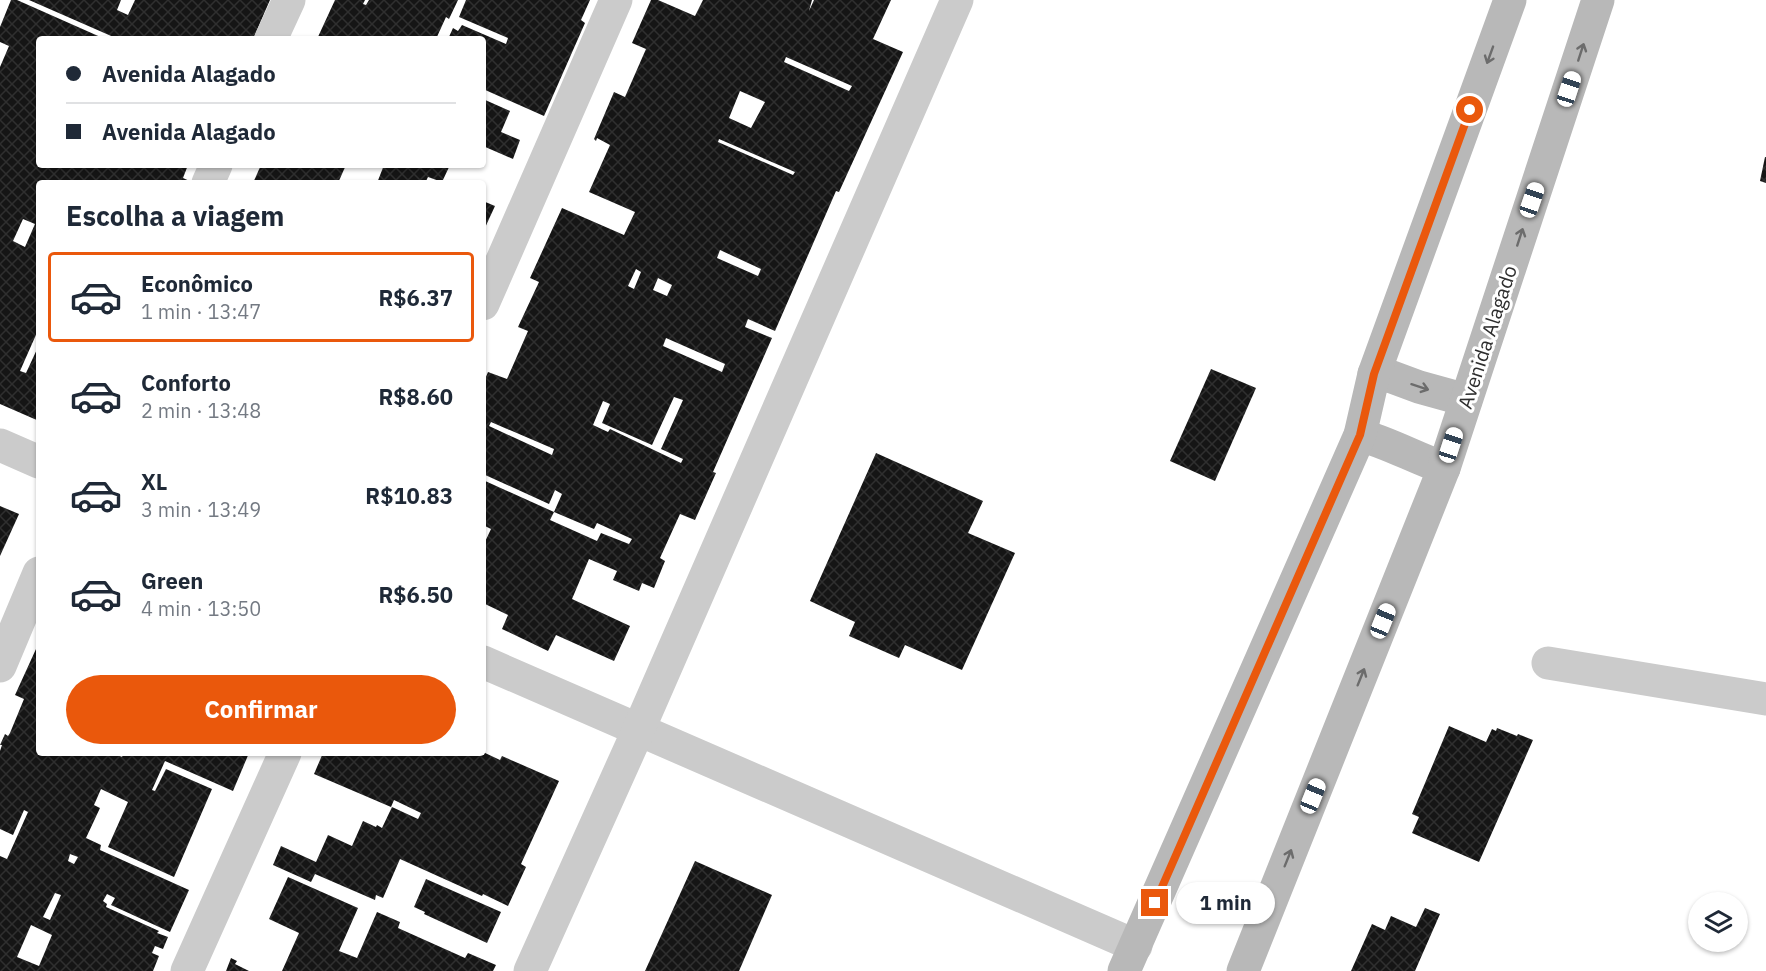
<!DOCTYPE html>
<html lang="pt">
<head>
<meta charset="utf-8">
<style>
  :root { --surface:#fff; --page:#f2f2f3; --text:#1f2937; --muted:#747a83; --line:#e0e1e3; --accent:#ea580c }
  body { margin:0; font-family:"IBM Plex Sans",sans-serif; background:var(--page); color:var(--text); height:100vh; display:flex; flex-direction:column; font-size:22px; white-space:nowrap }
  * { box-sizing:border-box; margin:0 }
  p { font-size:20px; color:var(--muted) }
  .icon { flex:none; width:33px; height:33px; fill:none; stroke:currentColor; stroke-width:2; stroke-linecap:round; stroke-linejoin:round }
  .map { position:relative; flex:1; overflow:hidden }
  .details { position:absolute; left:36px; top:180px; width:450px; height:576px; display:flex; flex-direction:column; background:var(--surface); border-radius:6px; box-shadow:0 2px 4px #0004 }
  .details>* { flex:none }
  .guide { position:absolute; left:36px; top:36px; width:450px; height:132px; border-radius:6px; box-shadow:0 2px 4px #0004; display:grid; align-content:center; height:132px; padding:0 30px; background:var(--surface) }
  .controls { position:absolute; left:1688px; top:892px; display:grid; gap:12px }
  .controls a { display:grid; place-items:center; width:60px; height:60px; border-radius:50%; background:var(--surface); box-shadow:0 2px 4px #0004; font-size:30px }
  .end { position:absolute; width:27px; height:27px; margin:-14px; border:8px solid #ea580c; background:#fff; box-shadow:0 0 0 3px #fff }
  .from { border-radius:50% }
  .bubble { position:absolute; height:42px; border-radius:21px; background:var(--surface); box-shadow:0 2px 4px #0004; font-size:20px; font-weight:800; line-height:42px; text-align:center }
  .car { position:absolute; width:18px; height:36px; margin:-18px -9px; border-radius:8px; box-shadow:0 0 4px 2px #0007; background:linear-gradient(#fff 24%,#345 0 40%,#fff 0 76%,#345 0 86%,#fff 0) }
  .guide b { display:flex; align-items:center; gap:21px; height:57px; font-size:22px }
  .guide b+b { border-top:2px solid var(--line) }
  .guide i { width:15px; height:15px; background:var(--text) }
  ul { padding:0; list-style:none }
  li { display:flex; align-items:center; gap:18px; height:90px; margin:0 12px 9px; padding:0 18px; border:3px solid transparent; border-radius:6px }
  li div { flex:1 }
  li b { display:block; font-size:22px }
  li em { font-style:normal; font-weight:800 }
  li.current { border-color:var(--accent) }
  li>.icon { width:54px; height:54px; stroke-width:1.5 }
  h2 { padding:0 30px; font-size:27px; line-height:72px }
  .button { display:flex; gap:12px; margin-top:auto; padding:12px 30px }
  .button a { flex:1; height:69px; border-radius:36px; background:var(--accent); color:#fff; font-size:24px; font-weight:800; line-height:69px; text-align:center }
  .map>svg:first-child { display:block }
  .building { fill:url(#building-cross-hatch); fill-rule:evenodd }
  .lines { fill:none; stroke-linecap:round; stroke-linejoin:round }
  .street { stroke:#cbcbcb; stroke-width:33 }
  .secondary { stroke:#b8b8b8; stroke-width:33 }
  .oneway { stroke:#6c6c6c }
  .route { stroke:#ea580c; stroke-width:8 }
  .labels { text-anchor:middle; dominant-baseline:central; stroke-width:6; stroke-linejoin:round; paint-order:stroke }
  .street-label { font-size:20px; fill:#2e2e2e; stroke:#fff }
</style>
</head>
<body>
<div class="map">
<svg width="1766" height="971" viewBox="0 0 1766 971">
  <defs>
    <pattern id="building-cross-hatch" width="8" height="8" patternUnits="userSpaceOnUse" patternTransform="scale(1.5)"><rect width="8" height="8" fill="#151515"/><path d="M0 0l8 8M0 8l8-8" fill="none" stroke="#2f2f2f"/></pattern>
  </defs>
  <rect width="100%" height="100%" fill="#fff"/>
  <g class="building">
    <path d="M11,0h6l88,39h-66v126h149l-5,13 11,5h-155v145l-19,43 6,2 13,-28v76l-39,-17v-337l9,-21 -9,-4v-15zM23,219l12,5 -10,23 -12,-6z"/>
    <polygon points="29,0 121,0 117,10 128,15 135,0 270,0 253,39 118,39"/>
    <polygon points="335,0 365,0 363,4 366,5 369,0 458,0 449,19 446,17 436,39 317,39"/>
    <polygon points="466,0 590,0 581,20 585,23 544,116 483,89 483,39 448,39 453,28 458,31 462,25 506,44 508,38 459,17"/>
    <path d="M651,0h7l37,16 8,-16h109l-3,11 5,-11h77l-18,39 30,13 -64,140 -3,-1 -61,140 -27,-12 -3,8 27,11 -59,134 3,1 -21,47 -15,-6 -20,44 5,3 -11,27 -12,-5 -3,8 -26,-11 4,-9 -28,-12 -17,40 58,27 -16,35 -58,-26 -8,16 -46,-22 6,-14 -25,-12v-57l8,-17 -8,-4 2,-11 -2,-1v-33l71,32 8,-18 -7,-4 -6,14 -66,-30v-90l5,-12 19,7 21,-48 -10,-4 21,-45 -9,-4 32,-70 62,27 11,-23 -46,-20 21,-47 -13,-7 -1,3 -2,-2 20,-47 11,5 21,-48 -14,-6zM786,57l66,29 -3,5 -65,-29zM740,91l25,11 -14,26 -22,-10zM719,139l69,30 7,3 -2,3 -75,-33zM720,250l41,19 -3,7 -41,-18zM636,269l5,3 -7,17 -6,-3zM658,278l14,7 -5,11 -14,-6zM666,338l59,26 -3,8 -59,-26zM674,397l9,3 -22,49 22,10 -2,4 -71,-34 -2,3 -15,-7 10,-24 7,3 -8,19 50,22zM491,422l63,27 -2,6 -63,-29zM554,512l40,17 3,-6 35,16 -3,5 -28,-11 -4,8 -47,-21z"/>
    <polygon points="483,99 510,111 501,132 520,140 513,159 483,146"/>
    <polygon points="1765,157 1766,157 1766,183 1760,181"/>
    <polygon points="261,165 346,165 338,183 253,183"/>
    <polygon points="384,165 450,165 442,182 428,177 425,183 377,183"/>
    <polygon points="483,201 495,206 483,232"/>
    <polygon points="1211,369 1256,388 1215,481 1170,461"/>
    <polygon points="876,453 983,501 968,533 1015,553 962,670 905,645 899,658 849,636 855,622 810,601"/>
    <polygon points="0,506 19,514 0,556"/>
    <path d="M36,649l3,1v103h74l9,4 2,-4h125l-16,38 -68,-30 -13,29 3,1 11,-22 46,20 -38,88 -66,-30 20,-45 -27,-13 -7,16 6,3 -14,30 15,7 -1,5 89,40 -19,42 -59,-27 4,-7 -8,-4 -4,7 4,3 -1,3 53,24 -2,2 11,4 -5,12 -8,-3 -3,7 7,3 -6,15h-153v-115l7,3 21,-47 -4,-2 -11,25 -13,-6v-78l2,-6h-2l5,-11 3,2 2,-3 14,-34 -9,-4zM70,854l8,3 -4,7 -6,-3zM55,893l6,2 -11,25 -7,-3zM31,925l21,10 -13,31 -22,-9z"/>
    <polygon points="1449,726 1486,742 1492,729 1496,731 1497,728 1517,736 1518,734 1533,740 1479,862 1412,833 1419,817 1412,814"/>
    <polygon points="483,752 500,760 502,756 559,781 521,864 526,867 508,906 483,894 482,896 400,859 383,898 376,895 375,900 315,874 311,882 273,865 281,846 316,862 328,835 352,846 363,821 376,827 377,825 382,828 392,807 418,819 421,813 394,800 391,807 314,774 323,753"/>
    <polygon points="695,861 772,895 739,971 645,971"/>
    <polygon points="288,877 358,908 339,951 357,958 377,912 400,922 398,928 465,958 468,953 496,965 493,971 282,971 299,933 269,919"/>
    <polygon points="426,879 501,912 487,943 424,914 425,912 414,907"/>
    <polygon points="1425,908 1440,914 1415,971 1351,971 1372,924 1385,930 1391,916 1416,927"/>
    <polygon points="231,958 237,961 235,964 249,971 226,971"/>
  </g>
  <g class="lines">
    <g class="street">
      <polyline points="271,39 289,0"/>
      <polyline points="208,183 216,165"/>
      <polyline points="483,304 616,0"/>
      <polyline points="0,445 39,462"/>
      <polyline points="483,662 1136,946"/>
      <polyline points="1548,663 1766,699"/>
      <polyline points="0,666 39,573"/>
      <polyline points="187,971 285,753"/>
      <polyline points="530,971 638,731 957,0"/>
    </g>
    <g class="secondary">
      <polyline points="1374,374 1392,377 1419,387 1466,400"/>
      <path d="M1360,435c29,8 55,23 84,33"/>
      <polyline points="1124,971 1360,435 1374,374 1510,0"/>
      <polyline points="1243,971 1444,468 1598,0"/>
    </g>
  </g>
  <defs><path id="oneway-shaft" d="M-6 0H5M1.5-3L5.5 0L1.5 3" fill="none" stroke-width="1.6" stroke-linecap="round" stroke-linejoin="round" transform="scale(1.5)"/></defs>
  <g class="oneway">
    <use href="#oneway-shaft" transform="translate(1581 52) rotate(-72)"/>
    <use href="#oneway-shaft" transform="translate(1490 55) rotate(110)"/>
    <use href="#oneway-shaft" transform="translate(1520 237) rotate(-72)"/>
    <use href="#oneway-shaft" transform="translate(1420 387) rotate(18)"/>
    <use href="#oneway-shaft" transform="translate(1361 677) rotate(-68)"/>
    <use href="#oneway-shaft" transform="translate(1288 858) rotate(-68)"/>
  </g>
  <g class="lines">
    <polyline class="route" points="1155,903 1360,435 1374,374 1470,110"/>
  </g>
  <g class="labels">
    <g class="street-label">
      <text transform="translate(1487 337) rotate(-72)">Avenida Alagado</text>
    </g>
  </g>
</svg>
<div class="controls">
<a><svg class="icon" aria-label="layers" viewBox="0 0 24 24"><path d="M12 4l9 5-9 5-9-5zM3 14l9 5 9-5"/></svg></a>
</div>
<i class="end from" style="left:1470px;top:110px"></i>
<i class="end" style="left:1155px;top:903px"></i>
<div class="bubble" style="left:1176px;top:882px;width:99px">1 min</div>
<i class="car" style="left:1569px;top:89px;rotate:18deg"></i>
<i class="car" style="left:1532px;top:200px;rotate:19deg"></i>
<i class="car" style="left:1451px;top:445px;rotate:18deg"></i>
<i class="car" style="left:1383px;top:621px;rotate:22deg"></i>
<i class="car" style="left:1313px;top:796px;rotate:22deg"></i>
<div class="guide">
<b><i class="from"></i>Avenida Alagado</b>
<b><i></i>Avenida Alagado</b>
</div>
<section class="details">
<h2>Escolha a viagem</h2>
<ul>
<li class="current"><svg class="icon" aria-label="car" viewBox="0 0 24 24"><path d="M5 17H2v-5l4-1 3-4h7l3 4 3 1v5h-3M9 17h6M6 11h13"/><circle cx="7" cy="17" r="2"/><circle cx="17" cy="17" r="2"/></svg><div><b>Econômico</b><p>1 min · 13:47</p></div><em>R$6.37</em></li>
<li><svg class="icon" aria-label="car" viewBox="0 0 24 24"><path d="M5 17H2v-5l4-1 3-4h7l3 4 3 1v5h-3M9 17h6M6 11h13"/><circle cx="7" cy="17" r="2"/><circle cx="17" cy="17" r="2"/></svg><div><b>Conforto</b><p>2 min · 13:48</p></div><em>R$8.60</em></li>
<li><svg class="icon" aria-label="car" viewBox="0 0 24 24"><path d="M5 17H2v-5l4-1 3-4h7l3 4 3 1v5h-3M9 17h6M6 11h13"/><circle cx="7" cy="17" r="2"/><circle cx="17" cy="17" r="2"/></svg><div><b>XL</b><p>3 min · 13:49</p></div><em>R$10.83</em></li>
<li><svg class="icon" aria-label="car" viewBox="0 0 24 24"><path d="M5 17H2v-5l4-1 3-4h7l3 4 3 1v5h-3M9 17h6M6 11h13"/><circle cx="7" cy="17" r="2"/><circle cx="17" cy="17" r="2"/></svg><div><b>Green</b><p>4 min · 13:50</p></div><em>R$6.50</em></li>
</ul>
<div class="button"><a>Confirmar</a></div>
</section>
</div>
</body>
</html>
